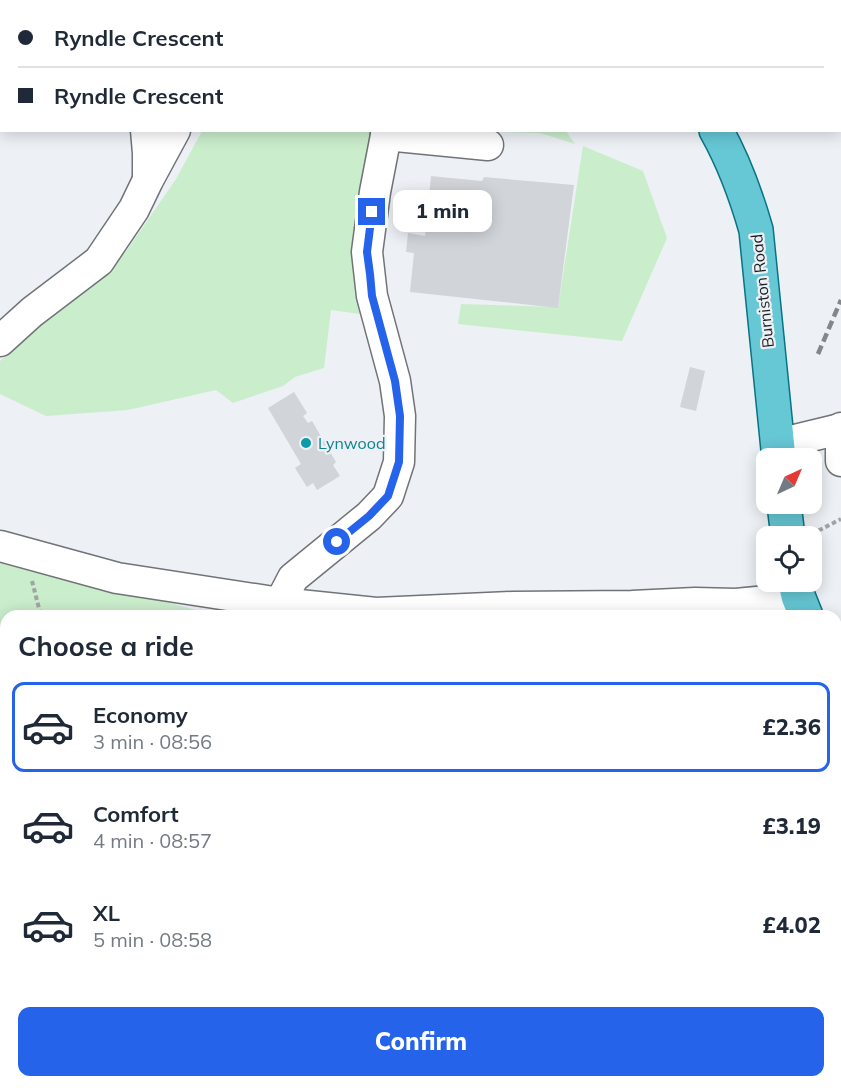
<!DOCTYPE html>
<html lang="en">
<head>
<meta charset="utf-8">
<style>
  :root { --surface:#fff; --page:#f6f6f7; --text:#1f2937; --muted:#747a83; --line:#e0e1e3; --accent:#2563eb }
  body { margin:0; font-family:Mulish,sans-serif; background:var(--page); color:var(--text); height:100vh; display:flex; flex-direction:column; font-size:22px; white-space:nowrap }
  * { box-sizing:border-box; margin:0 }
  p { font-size:20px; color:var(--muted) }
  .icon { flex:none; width:33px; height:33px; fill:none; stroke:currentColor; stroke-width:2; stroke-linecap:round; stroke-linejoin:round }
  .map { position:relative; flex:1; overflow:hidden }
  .drawer { position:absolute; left:0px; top:610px; width:842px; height:478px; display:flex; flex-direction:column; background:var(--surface); border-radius:18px 18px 0 0; box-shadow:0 3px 15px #0003 }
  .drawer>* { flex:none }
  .hud { position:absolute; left:0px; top:0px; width:842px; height:132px; box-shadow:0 3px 15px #0003; display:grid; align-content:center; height:132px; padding:0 18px; background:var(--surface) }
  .needle { width:39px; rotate:44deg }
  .controls { position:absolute; left:756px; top:448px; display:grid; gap:12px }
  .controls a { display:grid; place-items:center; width:66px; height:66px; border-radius:12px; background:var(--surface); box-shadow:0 3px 15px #0003; font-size:30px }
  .end { position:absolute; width:27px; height:27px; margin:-14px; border:8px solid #2563eb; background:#fff; box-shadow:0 0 0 3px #fff }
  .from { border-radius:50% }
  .bubble { position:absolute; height:42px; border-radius:12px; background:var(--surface); box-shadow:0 3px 15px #0003; font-size:20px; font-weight:800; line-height:42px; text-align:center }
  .hud b { display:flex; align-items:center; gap:21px; height:57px; font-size:22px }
  .hud b+b { border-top:2px solid var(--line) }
  .hud i { width:15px; height:15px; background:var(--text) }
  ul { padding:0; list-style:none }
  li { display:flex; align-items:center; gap:18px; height:90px; margin:0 12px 9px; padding:0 6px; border:3px solid transparent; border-radius:12px }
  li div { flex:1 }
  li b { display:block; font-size:22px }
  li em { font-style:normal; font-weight:800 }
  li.on { border-color:var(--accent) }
  li>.icon { width:54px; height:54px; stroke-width:1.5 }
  h2 { padding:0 18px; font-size:27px; line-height:72px }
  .button { display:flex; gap:12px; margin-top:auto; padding:12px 18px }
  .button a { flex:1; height:69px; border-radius:12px; background:var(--accent); color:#fff; font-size:24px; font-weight:800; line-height:69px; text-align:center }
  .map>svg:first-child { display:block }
  .green { fill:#caedcc }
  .water { fill:#92b3d5 }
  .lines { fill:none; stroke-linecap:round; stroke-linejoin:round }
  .stream { stroke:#92b3d5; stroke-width:7 }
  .building { fill:#d1d5d9 }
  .minor-casing { stroke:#707377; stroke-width:33 }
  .major-casing { stroke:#0a7383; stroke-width:36 }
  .path { stroke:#a1a4a7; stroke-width:4; stroke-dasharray:4.5 3; stroke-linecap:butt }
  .minor { stroke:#fff; stroke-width:30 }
  .major { stroke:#66c7d5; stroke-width:33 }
  .rail { stroke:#84878a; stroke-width:4.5; stroke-dasharray:9 4.5; stroke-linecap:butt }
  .route { stroke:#2563eb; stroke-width:8 }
  .culture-dot { fill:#0f9aa8; stroke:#edf1f5; stroke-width:2 }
  .labels { text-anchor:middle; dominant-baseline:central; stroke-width:4.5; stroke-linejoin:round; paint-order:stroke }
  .street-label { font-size:16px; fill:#1c1d1f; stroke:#edf1f5 }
  .culture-label { font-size:16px; fill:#0d838f; stroke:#edf1f5; text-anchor:start }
</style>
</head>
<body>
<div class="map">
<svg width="841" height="1088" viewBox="0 0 841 1088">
  <rect width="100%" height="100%" fill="#edf1f5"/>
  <g class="green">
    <rect x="254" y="0" width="187" height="2"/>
    <polygon points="202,131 387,131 365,190 360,314 331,310 324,368 295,377 283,386 233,403 216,390 128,410 46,416 0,394 0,361 125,253 176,179"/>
    <polygon points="466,131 566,131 575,144 540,133"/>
    <polygon points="583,146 643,171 667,238 622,341 458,324 461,304 558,307"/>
    <polygon points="0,562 92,582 218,616 6,616 6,1083 827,1083 825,1088 2,1088 0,1083"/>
    <polygon points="836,716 841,724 841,1043 836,1059"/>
  </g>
  <g class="water">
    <polygon points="768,0 841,0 841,56 840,57 840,2 769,2"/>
    <polygon points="836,803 841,828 841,902 836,926"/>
    <polygon points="242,1083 744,1083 742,1088 242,1088"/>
  </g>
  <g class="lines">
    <polyline class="stream" points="0,809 6,811"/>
  </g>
  <g class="building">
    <polygon points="431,176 482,181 484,177 574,185 558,308 410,292 414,253 406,252 408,233 425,236"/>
    <polygon points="690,367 705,371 696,411 680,407"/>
    <polygon points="294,392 307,413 303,416 308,423 312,421 336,462 333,465 340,476 317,490 313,483 307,487 295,468 301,464 268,408"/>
  </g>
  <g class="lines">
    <defs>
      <g id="minor">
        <polyline points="115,0 116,2"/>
        <polyline points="242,2 243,0"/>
        <polyline points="448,2 448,0"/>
        <polyline points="146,130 148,153 148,178"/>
        <polyline points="386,135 488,145"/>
        <polyline points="0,341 32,312 99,261 134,209 148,180 175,130"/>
        <polyline points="841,428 841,461"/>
        <polyline points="778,444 840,429"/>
        <polyline points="0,546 117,578 280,603 376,613 513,607 632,606 695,603 736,604 766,601 798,596"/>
        <polyline points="280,603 293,578 369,516 388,496 399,462 400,416 395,381 372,296 367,252 375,192 387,130"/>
      </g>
      <g id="major">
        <polyline points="633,0 634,2"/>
        <path d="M716,130c18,32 30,65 40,100l23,229"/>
        <polyline points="784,504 788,537"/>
        <polyline points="795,582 798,596 806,616"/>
        <polyline points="836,678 841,688"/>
      </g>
    </defs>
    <use href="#minor" class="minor-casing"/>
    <use href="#major" class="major-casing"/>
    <g class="path">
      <polyline points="812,534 841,519"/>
      <polyline points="32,581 41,616"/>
      <polyline points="836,724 838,726 841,732"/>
      <polyline points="0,796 2,790 1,771"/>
      <polyline points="0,848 6,853"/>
      <polyline points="0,920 6,924"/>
      <polyline points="836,949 841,938"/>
      <polyline points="226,1083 226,1088"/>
      <polyline points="53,1088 57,1083"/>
      <polyline points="761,1088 764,1083"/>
    </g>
    <use href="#minor" class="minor"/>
    <use href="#major" class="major"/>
    <g class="rail">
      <polyline points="748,0 748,2"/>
      <polyline points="840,98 841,99"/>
      <polyline points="818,354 841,300"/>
    </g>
  </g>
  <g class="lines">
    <polyline class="route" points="337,542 369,516 388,496 399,462 400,416 395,381 372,296 370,274 367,252 372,212"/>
  </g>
  <circle class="culture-dot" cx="306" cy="443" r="6"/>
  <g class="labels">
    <g class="street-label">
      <text transform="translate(762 291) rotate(-96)">Burniston Road</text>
    </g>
    <g class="culture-label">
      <text x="318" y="443">Lynwood</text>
    </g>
  </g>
</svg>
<div class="controls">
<a><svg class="needle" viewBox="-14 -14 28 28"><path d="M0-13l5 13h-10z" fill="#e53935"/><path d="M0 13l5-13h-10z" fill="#747a83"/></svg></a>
<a><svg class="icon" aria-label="locate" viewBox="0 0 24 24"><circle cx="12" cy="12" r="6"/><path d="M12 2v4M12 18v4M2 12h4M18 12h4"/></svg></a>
</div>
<i class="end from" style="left:337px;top:542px"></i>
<i class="end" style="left:372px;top:212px"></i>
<div class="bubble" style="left:393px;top:190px;width:99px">1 min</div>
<div class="hud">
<b><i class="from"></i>Ryndle Crescent</b>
<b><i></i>Ryndle Crescent</b>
</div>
<section class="drawer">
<h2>Choose a ride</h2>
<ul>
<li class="on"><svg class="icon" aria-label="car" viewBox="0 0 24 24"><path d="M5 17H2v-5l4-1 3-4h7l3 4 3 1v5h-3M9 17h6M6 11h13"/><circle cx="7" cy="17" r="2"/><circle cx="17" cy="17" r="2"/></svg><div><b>Economy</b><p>3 min · 08:56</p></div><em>£2.36</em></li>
<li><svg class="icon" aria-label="car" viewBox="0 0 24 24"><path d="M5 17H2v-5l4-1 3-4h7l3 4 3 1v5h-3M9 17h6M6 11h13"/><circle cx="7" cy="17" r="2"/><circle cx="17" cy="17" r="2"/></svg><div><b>Comfort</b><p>4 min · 08:57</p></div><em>£3.19</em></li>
<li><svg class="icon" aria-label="car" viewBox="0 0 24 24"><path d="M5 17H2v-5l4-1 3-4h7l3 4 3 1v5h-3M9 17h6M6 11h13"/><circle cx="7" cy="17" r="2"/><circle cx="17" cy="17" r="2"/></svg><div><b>XL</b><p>5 min · 08:58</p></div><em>£4.02</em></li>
</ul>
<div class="button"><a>Confirm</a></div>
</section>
</div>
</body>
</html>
